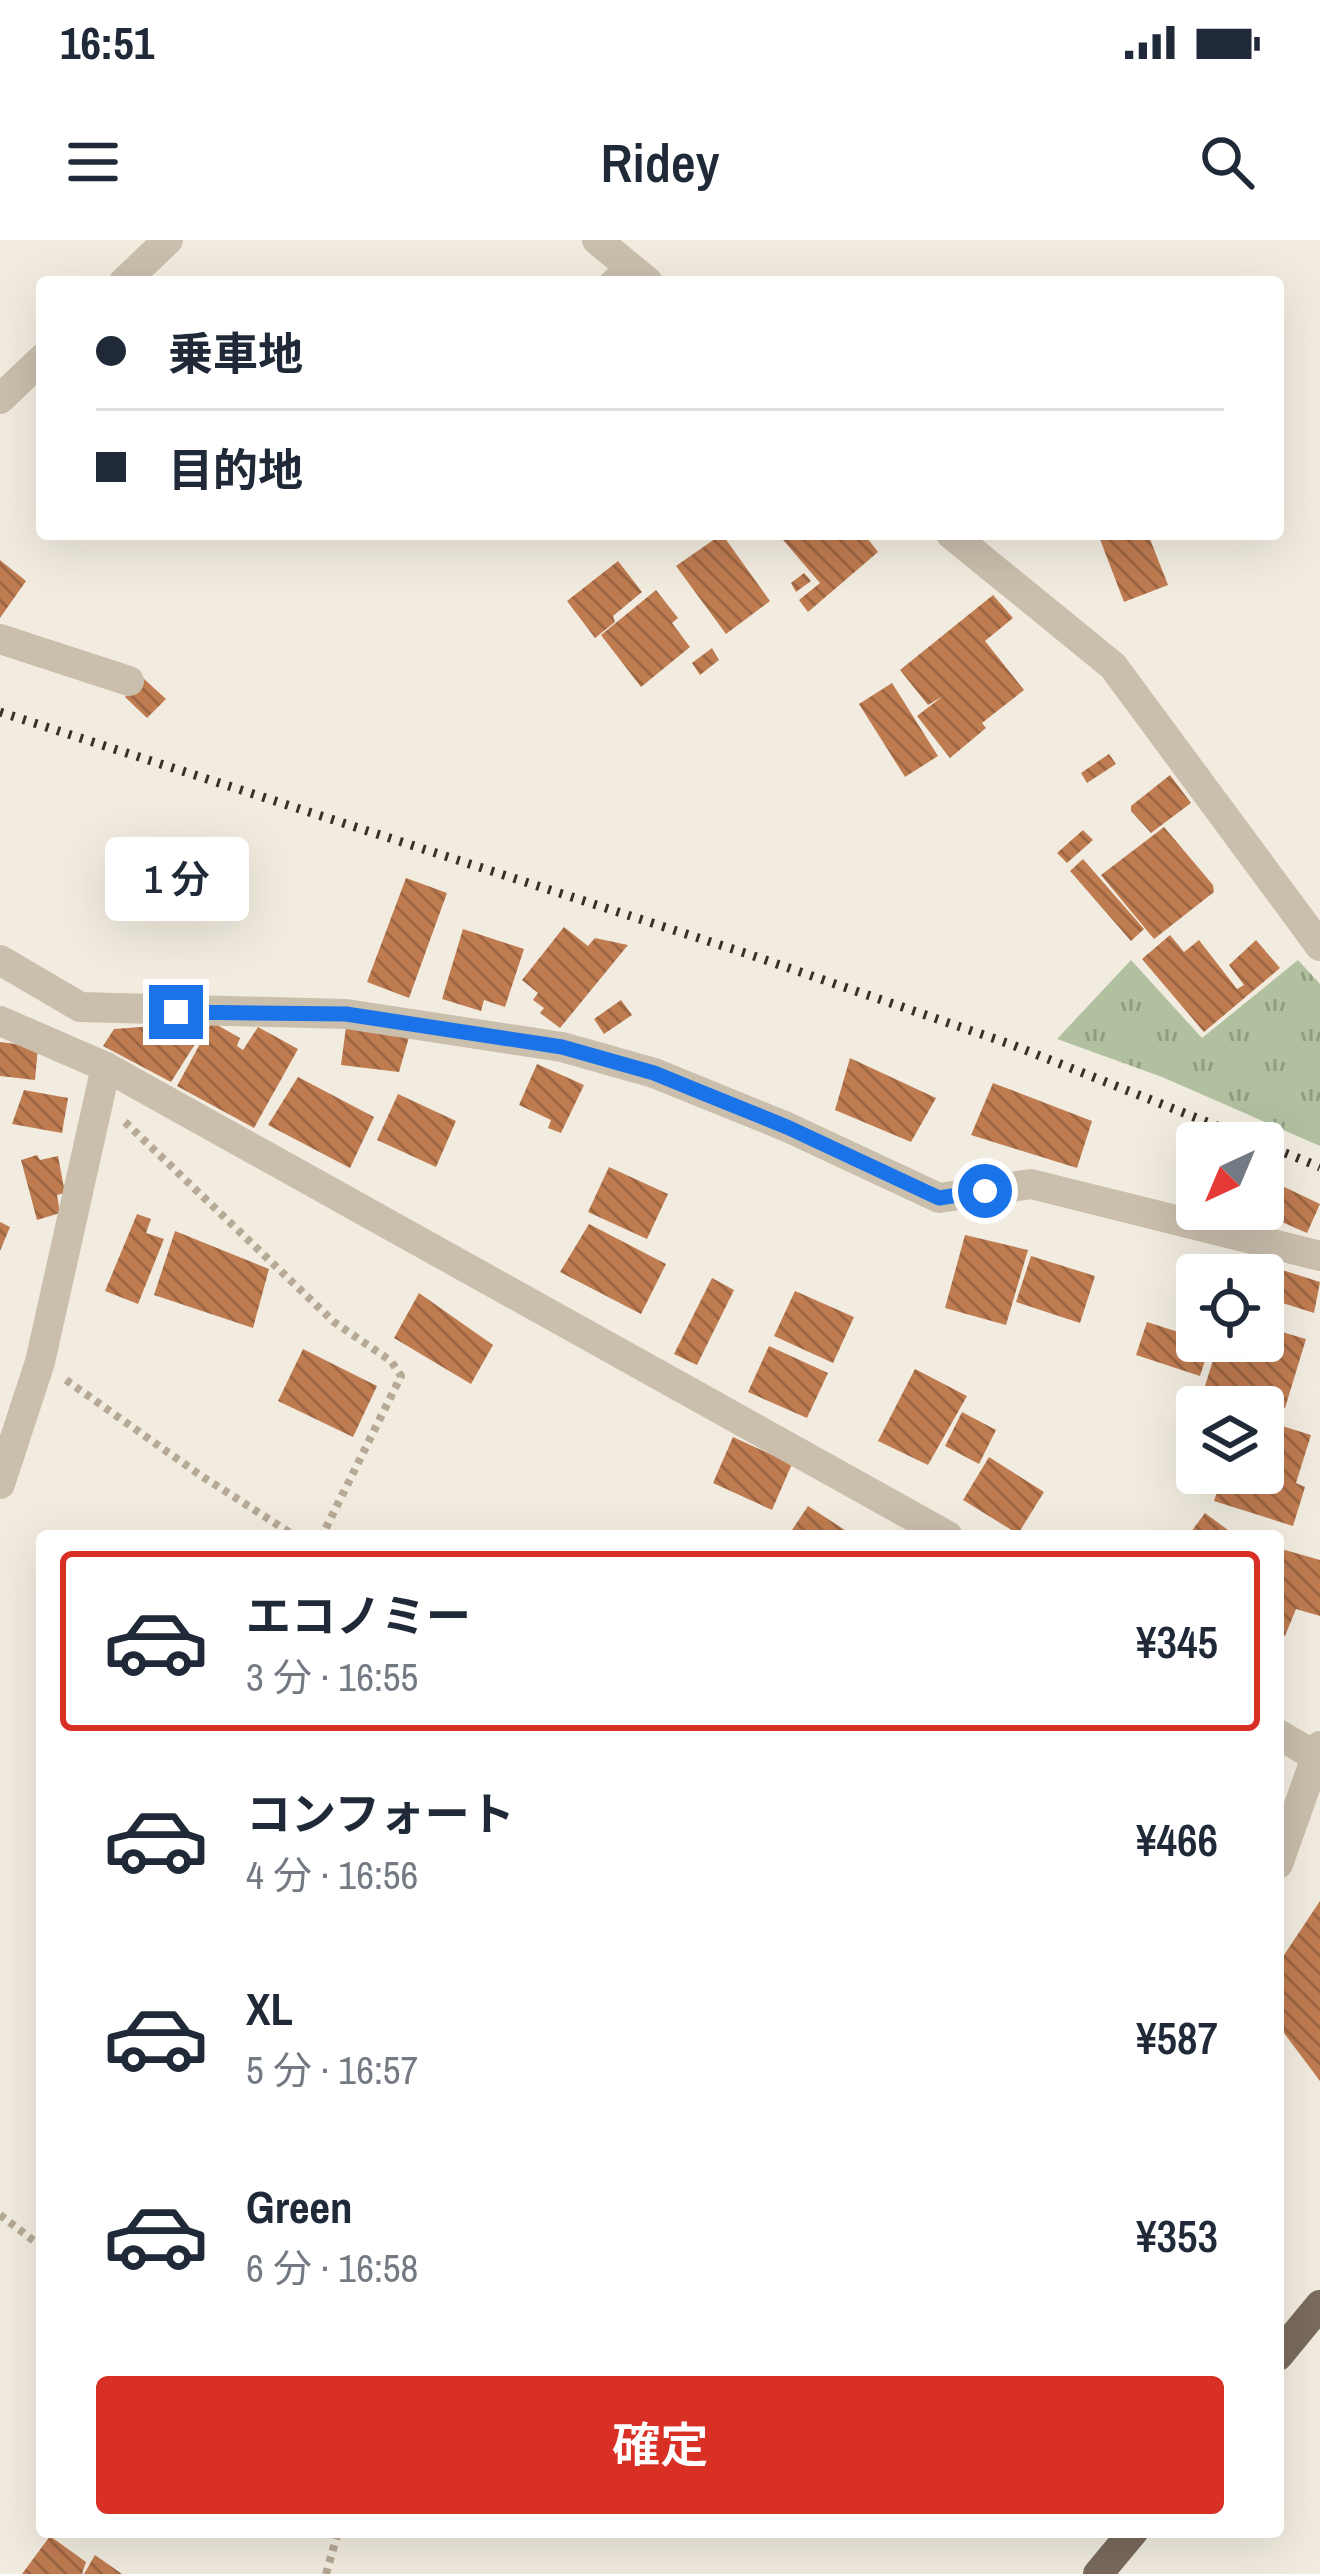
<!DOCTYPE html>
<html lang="ja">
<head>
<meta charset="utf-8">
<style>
  :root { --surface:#fff; --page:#f2f2f3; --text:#1f2937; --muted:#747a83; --line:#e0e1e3; --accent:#d93025 }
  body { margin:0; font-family:"Archivo Narrow","Noto Sans JP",sans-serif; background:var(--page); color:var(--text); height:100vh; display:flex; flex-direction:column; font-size:45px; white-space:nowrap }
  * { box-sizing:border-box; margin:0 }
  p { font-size:39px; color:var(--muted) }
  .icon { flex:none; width:66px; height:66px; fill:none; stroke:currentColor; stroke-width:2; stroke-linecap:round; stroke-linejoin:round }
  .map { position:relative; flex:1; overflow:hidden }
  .sheet { position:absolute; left:36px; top:1290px; width:1248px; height:1008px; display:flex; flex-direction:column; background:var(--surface); border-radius:12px; box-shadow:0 12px 48px #0002 }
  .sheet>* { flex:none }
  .top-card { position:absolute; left:36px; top:36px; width:1248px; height:264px; border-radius:12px; box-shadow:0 12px 48px #0002; display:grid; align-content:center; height:264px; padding:0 60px; background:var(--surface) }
  .needle { width:78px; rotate:224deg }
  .tools { position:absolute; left:1176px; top:882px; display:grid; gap:24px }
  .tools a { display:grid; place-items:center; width:108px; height:108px; border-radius:12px; background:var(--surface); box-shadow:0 12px 48px #0002; font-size:60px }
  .end { position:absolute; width:54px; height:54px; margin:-27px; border:15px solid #1a73e8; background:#fff; box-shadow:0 0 0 6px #fff }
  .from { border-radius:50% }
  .bubble { position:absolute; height:84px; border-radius:12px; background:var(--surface); box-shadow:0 12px 48px #0002; font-size:39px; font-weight:600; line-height:84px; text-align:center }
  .top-card b { display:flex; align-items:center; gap:42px; height:114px; font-size:45px }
  .top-card b+b { border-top:3px solid var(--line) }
  .top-card i { width:30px; height:30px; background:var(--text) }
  ul { padding:21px 0 0; list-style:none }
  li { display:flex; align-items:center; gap:36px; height:180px; margin:0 24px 18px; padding:0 36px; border:6px solid transparent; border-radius:12px }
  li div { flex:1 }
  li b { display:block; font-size:45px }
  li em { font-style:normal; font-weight:600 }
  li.current { border-color:var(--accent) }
  li>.icon { width:108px; height:108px; stroke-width:1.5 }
  .cta { display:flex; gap:24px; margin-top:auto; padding:24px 60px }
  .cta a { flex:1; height:138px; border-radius:12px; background:var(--accent); color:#fff; font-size:48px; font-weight:600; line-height:138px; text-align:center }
  .status { display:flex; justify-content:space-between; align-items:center; height:84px; padding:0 60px; background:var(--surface); direction:ltr }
  .status svg { height:33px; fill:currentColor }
  header { display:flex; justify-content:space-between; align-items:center; height:156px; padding:0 60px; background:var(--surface); font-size:54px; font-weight:600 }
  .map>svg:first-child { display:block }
  .grass { fill:url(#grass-tufts) }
  .building { fill:url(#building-back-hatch) }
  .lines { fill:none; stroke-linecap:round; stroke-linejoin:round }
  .path { stroke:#b6a996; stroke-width:8; stroke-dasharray:6 6; stroke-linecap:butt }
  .service { stroke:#cabeac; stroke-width:15 }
  .minor { stroke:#cabeac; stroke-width:30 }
  .primary { stroke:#796b5d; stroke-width:30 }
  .rail { stroke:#38312b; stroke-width:9; stroke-dasharray:3 9; stroke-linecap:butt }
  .route { stroke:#1a73e8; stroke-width:15 }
</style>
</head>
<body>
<div class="status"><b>16:51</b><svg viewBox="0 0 49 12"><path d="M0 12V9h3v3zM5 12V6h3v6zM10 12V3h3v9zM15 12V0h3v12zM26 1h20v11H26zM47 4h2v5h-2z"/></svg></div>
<header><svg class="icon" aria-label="menu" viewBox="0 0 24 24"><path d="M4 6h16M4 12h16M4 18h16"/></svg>Ridey<svg class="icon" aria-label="search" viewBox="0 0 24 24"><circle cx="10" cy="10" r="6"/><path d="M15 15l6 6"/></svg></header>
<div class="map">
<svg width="1320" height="2334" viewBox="0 0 1320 2334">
  <defs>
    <pattern id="grass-tufts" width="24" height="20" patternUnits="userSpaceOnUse" patternTransform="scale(3)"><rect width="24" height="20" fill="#b1c1a0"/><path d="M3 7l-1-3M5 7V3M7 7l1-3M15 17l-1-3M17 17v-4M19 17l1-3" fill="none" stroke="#919d83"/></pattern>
    <pattern id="building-back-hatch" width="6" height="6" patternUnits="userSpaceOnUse" patternTransform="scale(3)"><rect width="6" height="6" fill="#c07c51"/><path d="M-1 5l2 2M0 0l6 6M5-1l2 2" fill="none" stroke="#9d6643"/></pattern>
  </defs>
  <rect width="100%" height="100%" fill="#f2ece0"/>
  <polygon class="grass" points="1131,720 1202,798 1298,720 1320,744 1320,906 1162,837 1057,799"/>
  <g class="building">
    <polygon points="722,294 770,361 726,394 676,326"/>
    <polygon points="778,294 864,294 878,312 808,372 799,360 820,343"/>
    <polygon points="1098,294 1148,294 1168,345 1124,362"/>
    <polygon points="0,320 26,341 0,378"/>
    <polygon points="618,321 642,352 613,376 615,382 595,398 567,361"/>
    <polygon points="804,333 811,341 796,352 791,343"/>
    <polygon points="656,350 678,378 672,383 690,407 641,447 601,395"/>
    <polygon points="993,355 1013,378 985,401 1024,450 982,483 986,488 950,518 917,476 943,456 928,465 900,430"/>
    <polygon points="712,408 719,420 700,435 692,423"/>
    <polygon points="143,438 166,459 147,478 125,457"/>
    <polygon points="892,443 938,516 905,537 859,464"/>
    <polygon points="1109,514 1116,524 1087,543 1081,533"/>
    <polygon points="1170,535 1191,563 1151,593 1131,571 1131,566"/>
    <polygon points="1164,587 1213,645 1214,652 1154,699 1101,635"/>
    <polygon points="1083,590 1093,600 1067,623 1057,613"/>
    <polygon points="1083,619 1144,689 1131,701 1070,631"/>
    <polygon points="406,638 447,653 409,758 367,742"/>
    <polygon points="564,687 588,706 595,698 628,705 560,788 540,773 544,768 533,760 538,753 522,740"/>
    <polygon points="463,689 524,709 505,767 484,760 481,771 442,759"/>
    <polygon points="1170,695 1184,712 1199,700 1237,749 1244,745 1229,725 1256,700 1280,728 1204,792 1142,719"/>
    <polygon points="621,760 632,775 604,794 594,779"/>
    <polygon points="209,782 171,842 103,806 114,789"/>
    <polygon points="212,782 240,798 237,806 243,810 258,787 298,809 254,888 177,846"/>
    <polygon points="346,787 409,797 399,832 341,825"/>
    <polygon points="0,802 38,807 35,840 0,836"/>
    <polygon points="850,818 936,858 911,902 835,870"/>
    <polygon points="537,824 584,845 561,893 548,888 551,880 519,865"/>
    <polygon points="298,837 374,877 350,928 268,885"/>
    <polygon points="993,843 1092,881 1077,928 971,895"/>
    <polygon points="24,850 68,858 62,893 12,884"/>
    <polygon points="398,854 456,881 436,927 377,900"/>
    <polygon points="37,915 40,920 58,916 65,953 57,955 60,973 37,980 21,920"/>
    <polygon points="609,927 668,954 647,999 588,972"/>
    <polygon points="1263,937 1320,964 1307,993 1257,971 1249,985 1214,969 1263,969"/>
    <polygon points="137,974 151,979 146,993 164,999 138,1064 105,1051"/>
    <polygon points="0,982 10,987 0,1011"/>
    <polygon points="589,984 666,1024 641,1074 560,1032"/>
    <polygon points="175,991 269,1029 253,1088 154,1055"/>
    <polygon points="965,995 1028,1010 1006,1085 945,1068"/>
    <polygon points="1031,1016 1095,1036 1080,1083 1016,1062"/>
    <polygon points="1241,1018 1269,1024 1266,1035 1236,1035"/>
    <polygon points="1279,1029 1320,1042 1314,1073 1270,1059"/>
    <polygon points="712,1038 734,1050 697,1125 674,1114"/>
    <polygon points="795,1051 854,1077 833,1123 774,1096"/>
    <polygon points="419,1053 493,1105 471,1144 394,1098"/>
    <polygon points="1147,1082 1197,1098 1197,1101 1211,1102 1200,1136 1136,1115"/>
    <polygon points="1275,1090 1306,1099 1285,1168 1261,1161 1252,1166 1204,1149 1219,1101 1263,1101 1263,1093 1273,1096"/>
    <polygon points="769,1106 828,1133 807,1178 748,1152"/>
    <polygon points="303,1109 377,1146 353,1197 278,1161"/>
    <polygon points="915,1129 967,1156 928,1225 878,1201"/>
    <polygon points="962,1172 996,1190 979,1224 945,1206"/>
    <polygon points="1263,1180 1311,1195 1296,1243 1305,1247 1293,1286 1214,1261 1223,1233 1263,1233"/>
    <polygon points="733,1197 792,1224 772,1270 713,1243"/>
    <polygon points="989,1217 1044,1252 1018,1294 963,1260"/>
    <polygon points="808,1266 854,1296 788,1296"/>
    <polygon points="1205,1273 1236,1296 1188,1296"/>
    <polygon points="1278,1308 1320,1320 1320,1376 1296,1369 1285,1396 1278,1394"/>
    <polygon points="1320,1661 1320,1841 1278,1785 1278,1724"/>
    <polygon points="50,2296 86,2322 82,2334 22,2334"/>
    <polygon points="95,2315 122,2334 84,2334"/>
  </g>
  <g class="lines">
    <g class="path">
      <polyline points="125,882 334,1082 391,1121 401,1136 322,1296"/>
      <polyline points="66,1140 200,1235 295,1296"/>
      <polyline points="0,1975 42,2007"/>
      <polyline points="326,2334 338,2292"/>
    </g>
    <polyline class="service" points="605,42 625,23"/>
    <g class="minor">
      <polyline points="597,0 648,42"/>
      <polyline points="124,42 168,0"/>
      <polyline points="0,159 42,119"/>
      <polyline points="951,294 1113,426 1320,706"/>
      <polyline points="0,399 129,441"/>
      <polyline points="0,720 80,767 346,774 562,807 654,833 787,887 939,958 1031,944 1320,1016"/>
      <polyline points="0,781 106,827 948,1296"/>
      <polyline points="0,1244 40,1122 106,827"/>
      <polyline points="1278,1494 1320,1519"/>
      <polyline points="1278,1624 1320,1506"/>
    </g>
    <g class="primary">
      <polyline points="1278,2116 1320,2065"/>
      <polyline points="1098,2334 1133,2292"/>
    </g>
    <g class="rail">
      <polyline points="0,472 748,714 1010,804 1260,903"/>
      <polyline points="1263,904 1320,927"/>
    </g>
  </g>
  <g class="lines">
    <polyline class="route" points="176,772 346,774 562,807 654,833 698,851 787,887 939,958 985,951"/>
  </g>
</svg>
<div class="tools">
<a><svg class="needle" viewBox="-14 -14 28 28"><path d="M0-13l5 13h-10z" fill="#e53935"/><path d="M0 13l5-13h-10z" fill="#747a83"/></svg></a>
<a><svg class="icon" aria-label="locate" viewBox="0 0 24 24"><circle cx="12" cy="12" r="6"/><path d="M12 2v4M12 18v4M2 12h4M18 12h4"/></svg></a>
<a><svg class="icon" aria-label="layers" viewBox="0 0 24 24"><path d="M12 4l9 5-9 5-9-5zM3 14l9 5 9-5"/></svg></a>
</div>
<i class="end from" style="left:985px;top:951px"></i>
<i class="end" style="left:176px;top:772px"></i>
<div class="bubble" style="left:105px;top:597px;width:144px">1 分</div>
<div class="top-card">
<b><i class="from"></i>乗車地</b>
<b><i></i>目的地</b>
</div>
<section class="sheet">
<ul>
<li class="current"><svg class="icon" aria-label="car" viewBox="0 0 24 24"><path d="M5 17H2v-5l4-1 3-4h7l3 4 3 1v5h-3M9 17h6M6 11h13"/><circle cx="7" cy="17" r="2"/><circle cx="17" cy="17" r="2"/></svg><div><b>エコノミー</b><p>3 分 · 16:55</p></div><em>¥345</em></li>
<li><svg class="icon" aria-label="car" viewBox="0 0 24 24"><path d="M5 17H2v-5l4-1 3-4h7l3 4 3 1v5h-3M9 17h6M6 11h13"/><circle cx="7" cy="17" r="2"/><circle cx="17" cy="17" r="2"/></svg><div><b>コンフォート</b><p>4 分 · 16:56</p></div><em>¥466</em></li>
<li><svg class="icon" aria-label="car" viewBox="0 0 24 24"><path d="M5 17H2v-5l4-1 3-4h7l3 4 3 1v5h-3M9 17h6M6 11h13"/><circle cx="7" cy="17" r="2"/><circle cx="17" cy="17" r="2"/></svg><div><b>XL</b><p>5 分 · 16:57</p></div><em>¥587</em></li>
<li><svg class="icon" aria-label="car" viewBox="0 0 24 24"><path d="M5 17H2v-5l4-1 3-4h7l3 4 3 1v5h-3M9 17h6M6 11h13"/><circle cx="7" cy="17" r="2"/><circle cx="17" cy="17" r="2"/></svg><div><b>Green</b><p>6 分 · 16:58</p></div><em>¥353</em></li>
</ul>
<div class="cta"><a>確定</a></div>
</section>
</div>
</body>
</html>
